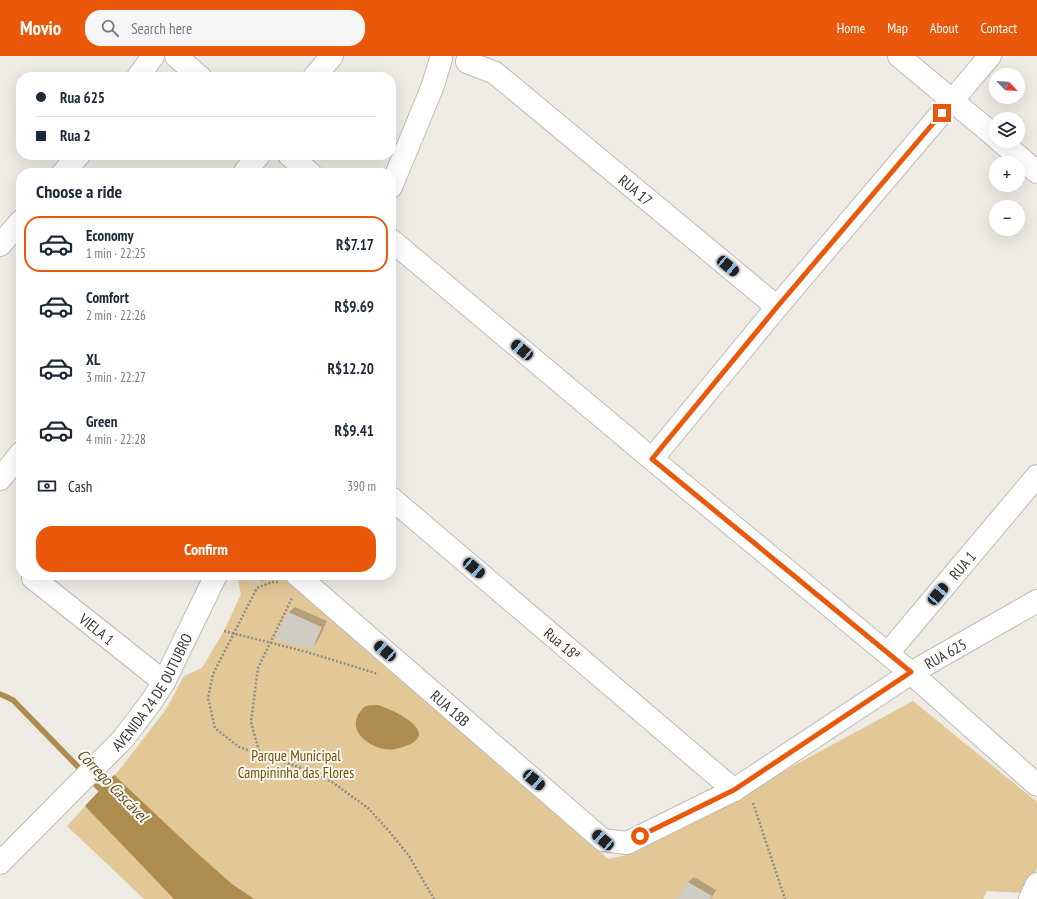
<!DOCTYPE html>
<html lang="en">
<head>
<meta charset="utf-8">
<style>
  :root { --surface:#fff; --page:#f6f6f7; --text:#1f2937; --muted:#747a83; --line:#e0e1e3; --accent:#ea580c }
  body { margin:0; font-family:"PT Sans Narrow",sans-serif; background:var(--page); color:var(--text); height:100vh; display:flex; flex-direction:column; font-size:15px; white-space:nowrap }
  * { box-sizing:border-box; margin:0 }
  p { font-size:13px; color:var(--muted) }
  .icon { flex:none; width:22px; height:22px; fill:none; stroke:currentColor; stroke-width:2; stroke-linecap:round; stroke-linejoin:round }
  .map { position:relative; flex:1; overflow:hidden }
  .sheet { position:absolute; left:16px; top:112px; width:380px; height:412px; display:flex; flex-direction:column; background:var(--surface); border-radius:16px; box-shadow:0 4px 16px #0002 }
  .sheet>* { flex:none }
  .banner { position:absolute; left:16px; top:16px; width:380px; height:88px; border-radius:16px; box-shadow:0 4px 16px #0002; display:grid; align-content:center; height:88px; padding:0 20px; background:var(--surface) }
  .needle { width:26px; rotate:115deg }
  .tools { position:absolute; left:989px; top:12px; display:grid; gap:8px }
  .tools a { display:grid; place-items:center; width:36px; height:36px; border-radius:50%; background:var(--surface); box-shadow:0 4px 16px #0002; font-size:20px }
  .end { position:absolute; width:18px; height:18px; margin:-9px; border:5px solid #ea580c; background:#fff; box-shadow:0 0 0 2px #fff }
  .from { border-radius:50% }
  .car { position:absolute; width:12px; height:24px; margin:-12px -6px; border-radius:5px; box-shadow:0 0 3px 1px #0007; background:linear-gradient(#222 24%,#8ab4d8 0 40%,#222 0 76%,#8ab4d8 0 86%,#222 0) }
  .banner b { display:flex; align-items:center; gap:14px; height:38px; font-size:15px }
  .banner b+b { border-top:1px solid var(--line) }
  .banner i { width:10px; height:10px; background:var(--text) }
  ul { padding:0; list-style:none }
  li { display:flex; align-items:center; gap:12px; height:56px; margin:0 8px 6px; padding:0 12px; border:2px solid transparent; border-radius:16px }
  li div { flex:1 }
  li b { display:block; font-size:15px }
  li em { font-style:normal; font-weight:700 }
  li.on { border-color:var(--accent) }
  li>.icon { width:36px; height:36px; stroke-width:1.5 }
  h2 { padding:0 20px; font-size:18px; line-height:48px }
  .pay { display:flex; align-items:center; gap:10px; height:44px; padding:0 20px; font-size:15px }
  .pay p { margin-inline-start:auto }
  .primary-button { display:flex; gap:8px; margin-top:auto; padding:8px 20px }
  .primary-button a { flex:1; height:46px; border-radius:16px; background:var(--accent); color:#fff; font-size:16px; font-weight:700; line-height:46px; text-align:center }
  header { display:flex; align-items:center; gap:24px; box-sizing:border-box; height:56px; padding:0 20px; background:var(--accent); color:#fff }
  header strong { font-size:19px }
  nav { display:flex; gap:22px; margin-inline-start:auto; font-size:14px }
  .search { width:280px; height:36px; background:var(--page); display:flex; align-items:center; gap:10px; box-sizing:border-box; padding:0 14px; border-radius:16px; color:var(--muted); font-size:15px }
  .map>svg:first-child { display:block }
  .green { fill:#e2c797 }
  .water { fill:#ad8c4e }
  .shadow { fill:#0003 }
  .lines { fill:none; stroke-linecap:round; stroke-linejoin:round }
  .stream { stroke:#ad8c4e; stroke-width:5.5 }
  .building { fill:#cfccc6 }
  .minor-casing { stroke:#bfbcb6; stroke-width:24 }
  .path { stroke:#8f8d89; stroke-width:2.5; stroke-dasharray:2 2; stroke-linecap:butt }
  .minor { stroke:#fff; stroke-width:22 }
  .route { stroke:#ea580c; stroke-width:5 }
  .labels { text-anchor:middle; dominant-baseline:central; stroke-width:4; stroke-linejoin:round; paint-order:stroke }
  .street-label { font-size:15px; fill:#373634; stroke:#fcf8f3 }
  .park-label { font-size:15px; fill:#735100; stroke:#fcf8f3 }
  .water-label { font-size:16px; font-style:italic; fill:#695121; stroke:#fcf8f3 }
</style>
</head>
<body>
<header>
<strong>Movio</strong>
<div class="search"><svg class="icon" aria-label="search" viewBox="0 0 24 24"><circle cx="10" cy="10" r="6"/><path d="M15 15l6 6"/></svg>Search here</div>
<nav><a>Home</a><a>Map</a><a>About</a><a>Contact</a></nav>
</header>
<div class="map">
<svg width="1037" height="843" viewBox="0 0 1037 843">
  <rect width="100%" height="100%" fill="#eeebe5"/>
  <polygon class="green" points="237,519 284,519 411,628 510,719 608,803 631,798 913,645 1037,746 1037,812 1025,837 987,835 983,843 144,843 67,770 120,713 167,652 184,620 202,612 224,575 241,538"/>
  <g class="water">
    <path d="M378,649c24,8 69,33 17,44 -17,4 -48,-14 -37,-34 2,-3 4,-7 8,-9 3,-1 9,-1 12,-1z"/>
    <polygon points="114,719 198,798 232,828 254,843 174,843 85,750"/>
  </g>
  <g class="shadow">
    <polygon points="262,519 264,524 261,526 252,524 254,521"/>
    <polygon points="295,551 327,565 317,586 312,592 276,583 289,556"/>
    <polygon points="694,821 716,834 711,843 678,843 688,826"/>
  </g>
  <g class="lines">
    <g class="stream">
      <polyline points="0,638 13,644 84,717"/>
      <polyline points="90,723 105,738"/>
    </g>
  </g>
  <g class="building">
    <polygon points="259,520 262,527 253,530 251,523"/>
    <polygon points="288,556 322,571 312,593 275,584"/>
    <polygon points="688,826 712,840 710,843 677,843"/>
  </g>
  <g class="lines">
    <defs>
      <g id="minor">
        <polyline points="176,0 200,21"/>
        <polyline points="899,0 996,81"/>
        <path id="s1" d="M467,6l28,11 282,234"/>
        <polyline points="138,21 153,0"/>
        <polyline points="314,21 332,0"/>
        <polyline points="1000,85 1037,116"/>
        <polyline points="289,99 310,117"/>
        <polyline points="63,117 79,99"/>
        <polyline points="244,117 259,99"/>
        <polyline points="391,131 432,32 441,3"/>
        <polyline points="391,184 652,403 911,617 1037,729"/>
        <polyline points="0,189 21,165"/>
        <polyline points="652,403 777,251 990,0"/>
        <polyline points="0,423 21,397"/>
        <polyline points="391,442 734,734"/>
        <path id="s2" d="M36,519l-3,3 131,104"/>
        <path id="s3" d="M297,519l306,265 24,3 107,-53 177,-117 126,-72"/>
        <path id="s4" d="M888,597l149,-177"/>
        <path id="s5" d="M0,807l123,-124 28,-37 13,-20 52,-107"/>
        <polyline points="1030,843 1037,828"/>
      </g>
    </defs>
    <use href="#minor" class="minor-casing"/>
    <g class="path">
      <polyline points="278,526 272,526 257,532 213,618 208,642 215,672 239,691 304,713 332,726 368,752 388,774 409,800 434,843"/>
      <polyline points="224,575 307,596 378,618"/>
      <polyline points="260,699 251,666 258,612 292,542"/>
      <polyline points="753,747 785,843"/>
    </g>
    <use href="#minor" class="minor"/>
  </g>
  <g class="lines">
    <polyline class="route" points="640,780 734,734 911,616 652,403 777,251 942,57"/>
  </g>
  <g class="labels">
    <g class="street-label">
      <text stroke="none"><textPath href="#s1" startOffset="213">RUA 17</textPath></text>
      <text stroke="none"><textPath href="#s4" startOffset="115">RUA 1</textPath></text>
      <text stroke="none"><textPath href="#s2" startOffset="86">VIELA 1</textPath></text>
      <text transform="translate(562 588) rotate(40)">Rua 18ª</text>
      <text stroke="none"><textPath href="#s3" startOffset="800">RUA 625</textPath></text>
      <text stroke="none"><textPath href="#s5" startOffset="230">AVENIDA 24 DE OUTUBRO</textPath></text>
      <text stroke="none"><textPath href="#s3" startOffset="203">RUA 18B</textPath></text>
    </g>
    <g class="park-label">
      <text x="296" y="699">Parque Municipal<tspan x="296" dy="17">Campininha das Flores</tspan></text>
    </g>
    <g class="water-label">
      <text transform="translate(113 729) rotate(46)">Córrego Cascável</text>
    </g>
  </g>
</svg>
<div class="tools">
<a><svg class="needle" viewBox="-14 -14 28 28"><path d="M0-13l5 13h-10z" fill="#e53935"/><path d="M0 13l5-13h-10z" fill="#747a83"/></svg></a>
<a><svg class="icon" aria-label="layers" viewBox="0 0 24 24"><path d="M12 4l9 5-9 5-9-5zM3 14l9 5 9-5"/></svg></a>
<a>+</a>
<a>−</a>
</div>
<i class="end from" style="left:640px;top:780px"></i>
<i class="end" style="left:942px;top:57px"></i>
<i class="car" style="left:728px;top:210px;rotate:130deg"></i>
<i class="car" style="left:522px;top:294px;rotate:310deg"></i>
<i class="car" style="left:474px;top:512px;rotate:131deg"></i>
<i class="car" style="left:938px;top:538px;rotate:40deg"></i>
<i class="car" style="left:385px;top:595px;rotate:311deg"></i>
<i class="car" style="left:534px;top:724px;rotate:131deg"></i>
<i class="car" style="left:603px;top:784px;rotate:311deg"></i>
<div class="banner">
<b><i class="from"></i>Rua 625</b>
<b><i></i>Rua 2</b>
</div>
<section class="sheet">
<h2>Choose a ride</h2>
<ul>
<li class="on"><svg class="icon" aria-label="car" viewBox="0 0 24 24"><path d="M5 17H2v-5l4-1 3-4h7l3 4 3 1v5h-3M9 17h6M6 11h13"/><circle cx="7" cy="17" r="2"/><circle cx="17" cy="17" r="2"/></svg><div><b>Economy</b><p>1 min · 22:25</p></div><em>R$7.17</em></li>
<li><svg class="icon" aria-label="car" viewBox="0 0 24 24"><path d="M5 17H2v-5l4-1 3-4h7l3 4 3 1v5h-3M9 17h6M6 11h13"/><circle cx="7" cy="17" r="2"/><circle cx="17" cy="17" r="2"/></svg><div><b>Comfort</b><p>2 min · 22:26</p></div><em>R$9.69</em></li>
<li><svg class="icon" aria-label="car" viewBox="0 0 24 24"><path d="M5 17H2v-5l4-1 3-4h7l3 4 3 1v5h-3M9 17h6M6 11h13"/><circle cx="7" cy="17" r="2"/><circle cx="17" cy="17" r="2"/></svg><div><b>XL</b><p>3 min · 22:27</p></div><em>R$12.20</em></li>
<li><svg class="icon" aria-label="car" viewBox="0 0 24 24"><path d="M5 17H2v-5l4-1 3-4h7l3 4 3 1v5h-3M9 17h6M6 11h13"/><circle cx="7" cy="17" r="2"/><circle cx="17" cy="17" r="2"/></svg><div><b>Green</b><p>4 min · 22:28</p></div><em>R$9.41</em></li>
</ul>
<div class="pay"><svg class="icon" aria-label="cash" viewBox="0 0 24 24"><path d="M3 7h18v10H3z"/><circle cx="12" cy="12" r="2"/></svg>Cash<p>390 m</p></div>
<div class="primary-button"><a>Confirm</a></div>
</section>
</div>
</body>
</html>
